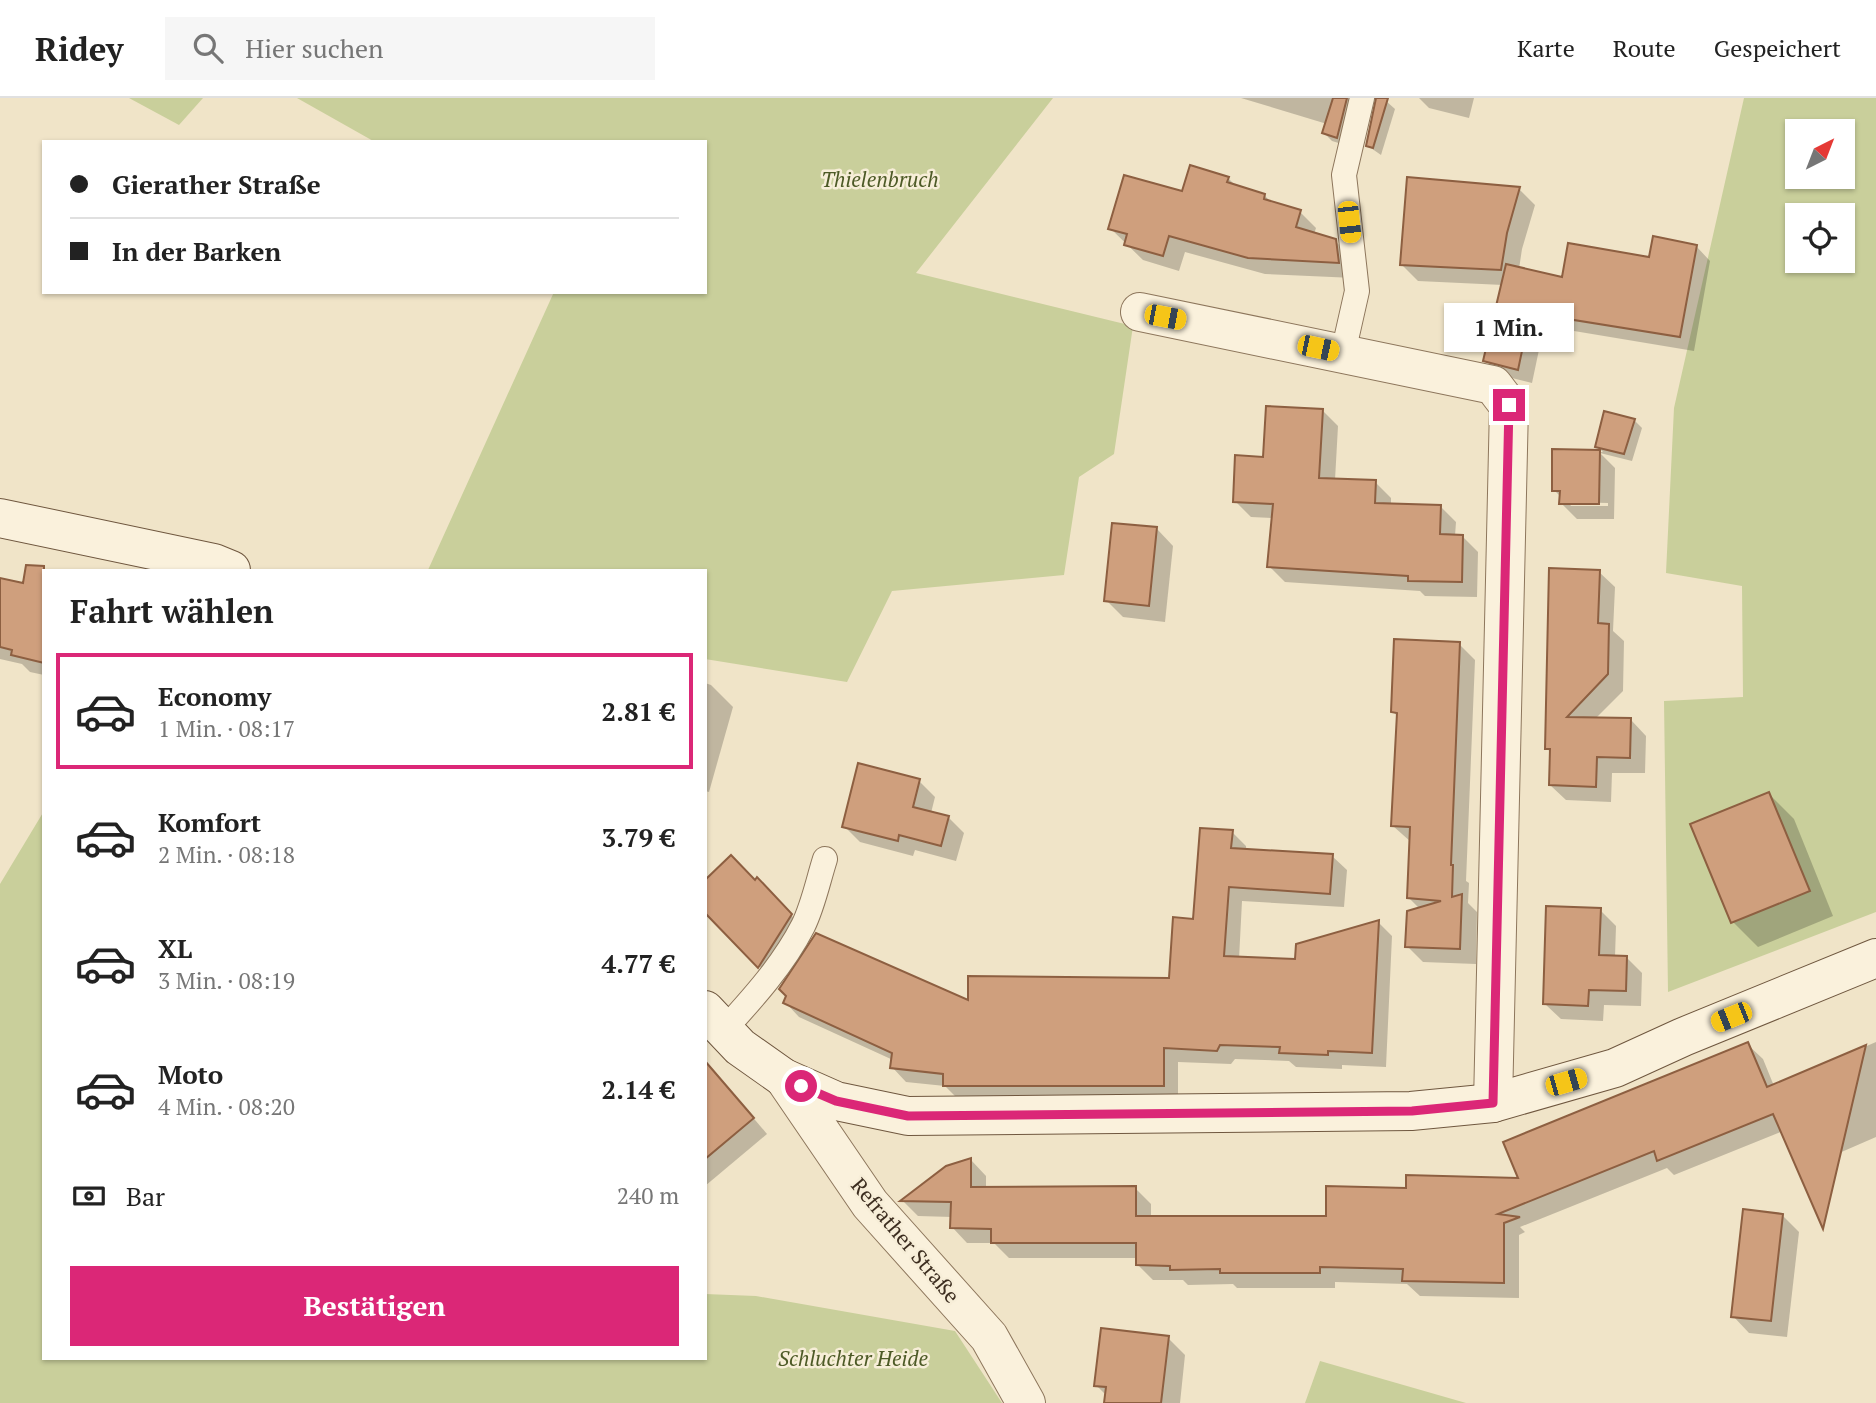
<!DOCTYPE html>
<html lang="de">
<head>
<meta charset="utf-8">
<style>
  :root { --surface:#fff; --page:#f6f6f6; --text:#222; --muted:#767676; --line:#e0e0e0; --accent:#db2777 }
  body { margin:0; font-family:"PT Serif",serif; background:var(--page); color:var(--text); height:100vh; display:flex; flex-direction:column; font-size:26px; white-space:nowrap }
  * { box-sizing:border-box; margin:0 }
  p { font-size:23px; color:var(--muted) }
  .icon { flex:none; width:38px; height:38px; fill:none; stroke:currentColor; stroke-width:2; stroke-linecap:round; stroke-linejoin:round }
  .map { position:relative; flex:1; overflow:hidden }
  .side { position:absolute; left:42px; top:471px; width:665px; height:791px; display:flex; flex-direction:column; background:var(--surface); border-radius:0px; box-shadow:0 2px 5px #0004 }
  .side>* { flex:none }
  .hud { position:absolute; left:42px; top:42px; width:665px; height:154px; border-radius:0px; box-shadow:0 2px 5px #0004; display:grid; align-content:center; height:154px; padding:0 28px; background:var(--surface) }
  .needle { width:46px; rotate:42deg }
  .buttons { position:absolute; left:1785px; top:21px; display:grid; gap:14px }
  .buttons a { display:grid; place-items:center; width:70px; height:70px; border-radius:0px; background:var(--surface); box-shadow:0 2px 5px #0004; font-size:35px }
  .end { position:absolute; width:32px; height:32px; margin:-16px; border:9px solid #db2777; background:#fff; box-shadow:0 0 0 4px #fff }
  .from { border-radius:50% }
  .bubble { position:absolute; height:49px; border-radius:0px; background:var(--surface); box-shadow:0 2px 5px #0004; font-size:23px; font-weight:600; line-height:49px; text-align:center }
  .car { position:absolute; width:21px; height:42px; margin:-21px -10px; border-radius:9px; box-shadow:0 0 5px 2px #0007; background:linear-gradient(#f5c518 24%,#345 0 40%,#f5c518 0 76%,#345 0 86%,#f5c518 0) }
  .hud b { display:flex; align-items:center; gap:24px; height:66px; font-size:26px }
  .hud b+b { border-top:2px solid var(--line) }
  .hud i { width:18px; height:18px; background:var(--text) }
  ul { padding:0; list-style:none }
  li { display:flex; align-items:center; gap:21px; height:116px; margin:0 14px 10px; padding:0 14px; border:4px solid transparent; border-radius:0px }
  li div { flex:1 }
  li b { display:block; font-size:26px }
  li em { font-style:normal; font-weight:600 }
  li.on { border-color:var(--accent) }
  li>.icon { width:63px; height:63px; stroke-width:1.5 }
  h2 { padding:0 28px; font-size:32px; line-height:84px }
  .pay { display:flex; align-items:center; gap:18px; height:77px; padding:0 28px; font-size:26px }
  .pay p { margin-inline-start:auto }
  .cta { display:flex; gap:14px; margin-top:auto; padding:14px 28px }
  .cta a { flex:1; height:80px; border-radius:0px; background:var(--accent); color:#fff; font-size:28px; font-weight:600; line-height:80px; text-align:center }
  header { display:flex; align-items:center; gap:42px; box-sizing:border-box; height:98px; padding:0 35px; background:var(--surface); border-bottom:2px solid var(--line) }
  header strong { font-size:33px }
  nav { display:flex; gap:38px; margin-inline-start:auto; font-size:24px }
  .search { width:490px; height:63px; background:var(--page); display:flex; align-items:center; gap:18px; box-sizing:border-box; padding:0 24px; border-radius:0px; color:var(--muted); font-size:26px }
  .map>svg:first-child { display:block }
  .green { fill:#c9cf9b; fill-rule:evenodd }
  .shadow { fill:#0003; fill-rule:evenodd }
  .building { fill:#cf9f7d; stroke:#8d5f41; stroke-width:2 }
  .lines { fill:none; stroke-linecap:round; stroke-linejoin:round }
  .lane-casing { stroke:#8d765c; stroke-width:26 }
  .street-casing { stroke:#8d765c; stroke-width:40 }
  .secondary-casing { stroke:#6f573f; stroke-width:40 }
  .lane { stroke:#faf1dc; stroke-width:24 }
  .street { stroke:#faf1dc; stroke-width:38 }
  .secondary { stroke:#faf1dc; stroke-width:38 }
  .route { stroke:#db2777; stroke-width:9 }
  .labels { text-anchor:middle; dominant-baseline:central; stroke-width:5; stroke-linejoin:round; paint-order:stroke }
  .park-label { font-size:21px; font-style:italic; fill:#4d5a26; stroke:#f7eed8 }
  .street-label { font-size:21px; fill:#3d2e20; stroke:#f7eed8 }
</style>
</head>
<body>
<header>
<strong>Ridey</strong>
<div class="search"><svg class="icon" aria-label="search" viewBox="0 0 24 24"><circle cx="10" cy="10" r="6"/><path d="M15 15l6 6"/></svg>Hier suchen</div>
<nav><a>Karte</a><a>Route</a><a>Gespeichert</a></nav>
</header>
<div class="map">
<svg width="1876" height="1305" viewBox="0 0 1876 1305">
  <rect width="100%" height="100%" fill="#f0e4c8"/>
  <g class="green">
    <polygon points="129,0 203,0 179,27"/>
    <polygon points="297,0 1053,0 916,175 1133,228 1114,356 1079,379 1064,477 892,493 847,584 705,561 705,472 428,472 554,194 705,194 705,44 375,44"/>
    <path d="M1744,0h132v814l-208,80 -4,-291 79,-4 -1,-111 -76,-13 8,-165zM1797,33h46v46h-46zM1797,117h46v46h-46z"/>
    <polygon points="44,713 44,1260 705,1260 705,1196 756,1198 955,1233 1002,1305 0,1305 0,786"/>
    <polygon points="1320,1263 1466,1305 1305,1305"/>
  </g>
  <g class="shadow">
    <polygon points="1241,0 1358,0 1345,47 1332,43 1324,35 1327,26"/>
    <polygon points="1419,0 1474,0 1469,20 1429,10"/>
    <polygon points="1386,3 1395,11 1381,57 1368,48"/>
    <polygon points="1228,80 1237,89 1264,97 1273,106 1300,114 1316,130 1314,136 1335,143 1352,159 1354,180 1265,176 1185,154 1179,173 1143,162 1110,130 1183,95"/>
    <polygon points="1519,91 1535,107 1522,151 1519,171 1564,181 1651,161 1696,148 1710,163 1694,253 1544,228 1532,285 1500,277 1485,262 1503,187 1418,183 1402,167"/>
    <polygon points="1322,312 1338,328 1335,382 1375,384 1391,400 1391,407 1440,408 1456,424 1455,438 1462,438 1478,454 1477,499 1425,498 1420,493 1285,484 1269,468 1274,420 1251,419 1235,403 1265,361"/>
    <path d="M1634,322l8,8 -10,33 -32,-8 15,15 -1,51h-37l-16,-16v-6l-7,-7v-39l49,1 -6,-6zM1568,404l40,1v3h-37z"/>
    <polygon points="1157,431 1173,448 1165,524 1123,519 1106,502"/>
    <polygon points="1599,474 1615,489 1613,533 1624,543 1623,593 1595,621 1631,622 1646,638 1645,675 1612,675 1611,704 1566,702 1550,687 1552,655 1547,651"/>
    <polygon points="0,481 44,491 44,577 30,574 22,566 0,561"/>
    <polygon points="1459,546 1475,562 1466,783 1469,785 1468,805 1477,814 1476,866 1423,864 1407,848 1420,811 1409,800 1411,744 1393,728 1399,619 1393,614"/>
    <polygon points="705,585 711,587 733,609 709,694 705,693"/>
    <polygon points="919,683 935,699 931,715 948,719 964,735 956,763 915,752 913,758 860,744 844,728"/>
    <polygon points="1769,696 1794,721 1833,818 1758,849 1733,824"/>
    <polygon points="1232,734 1246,748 1246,753 1332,758 1347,772 1344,809 1242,803 1239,861 1297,863 1378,824 1392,838 1386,969 1342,967 1342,971 1296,969 1289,963 1235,961 1231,966 1178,964 1178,1002 959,1002 945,988 906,984 892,969 893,962 799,919 785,904 969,905 1170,881"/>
    <polygon points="755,784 774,799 808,835 776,885 705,813"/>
    <polygon points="1600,812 1616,828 1615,859 1626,859 1642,875 1641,908 1604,907 1603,923 1561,921 1545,906"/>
    <polygon points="1876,944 1876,1039 1807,1069 1783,1033 1674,1077 1667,1070 1520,1129 1525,1134 1519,1137 1519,1200 1420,1198 1407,1186 1335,1184 1335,1190 1237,1190 1233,1186 1188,1187 1183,1182 1153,1182 1138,1167 1138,1160 1009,1160 994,1145 967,1145 952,1129 952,1119 918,1118 903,1103 947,1070 971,1062 986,1078 986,1090 1135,1090 1151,1106 1151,1119 1327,1119 1408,1092 1521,1082 1747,946 1763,961 1774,988"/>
    <polygon points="705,970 722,983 767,1036 705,1088"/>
    <polygon points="1782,1117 1799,1134 1787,1239 1749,1235 1733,1218"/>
    <polygon points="1168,1240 1185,1257 1180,1305 1106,1305 1107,1298 1096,1287"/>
  </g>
  <g class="building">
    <polygon points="1333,0 1347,0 1337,40 1322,35"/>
    <polygon points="1376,0 1388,0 1373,50 1366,48"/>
    <polygon points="1190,67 1229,79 1227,84 1265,96 1264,101 1301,112 1296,129 1336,141 1339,165 1248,160 1169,138 1163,158 1124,147 1127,136 1108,131 1124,77 1182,93"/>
    <polygon points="1407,79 1520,89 1507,135 1501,172 1400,167"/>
    <polygon points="1653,138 1697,147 1680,239 1530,215 1518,272 1483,263 1506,166 1562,179 1568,145 1649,159"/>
    <polygon points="1266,308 1323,311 1319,380 1376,382 1375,405 1441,407 1440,436 1463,437 1462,484 1408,483 1408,478 1267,469 1273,406 1233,404 1235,357 1263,359"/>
    <polygon points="1604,313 1635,321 1624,356 1595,349"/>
    <polygon points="1552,351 1600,352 1599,406 1559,406 1560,393 1552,393"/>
    <polygon points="1112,425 1157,429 1149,508 1104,503"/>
    <polygon points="26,467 44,468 44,565 11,557 12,552 0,549 0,480 23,485"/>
    <polygon points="1549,470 1600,472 1598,525 1609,526 1608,576 1567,619 1631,620 1630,660 1597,659 1596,689 1549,687 1550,651 1545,651"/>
    <polygon points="1394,541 1460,544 1451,767 1453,767 1452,799 1462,796 1460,851 1405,849 1407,813 1441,803 1407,800 1410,729 1391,728 1397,615 1391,614"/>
    <polygon points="858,665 920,681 913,709 949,718 941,748 899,737 898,743 842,729"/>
    <polygon points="1769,694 1810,793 1731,825 1690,726"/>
    <polygon points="1200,730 1233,732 1231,750 1333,756 1330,796 1229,789 1224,858 1295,861 1296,846 1379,822 1372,955 1328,953 1328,957 1279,955 1280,949 1220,947 1217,953 1164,950 1164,988 943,988 943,976 890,970 892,955 783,905 786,898 779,891 816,835 968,902 968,878 1169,880 1173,819 1193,821"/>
    <polygon points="731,757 755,782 757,779 792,816 758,870 705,815 705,782"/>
    <polygon points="1546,808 1601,810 1599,857 1627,858 1626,893 1589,892 1588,908 1543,906"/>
    <polygon points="1748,944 1767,989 1866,947 1823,1131 1773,1016 1657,1063 1654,1053 1498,1116 1520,1119 1504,1125 1504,1185 1402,1183 1403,1171 1320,1169 1320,1175 1220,1175 1220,1171 1170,1172 1170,1168 1136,1167 1136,1145 991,1145 991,1131 950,1130 951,1104 900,1103 946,1068 971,1060 971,1089 1136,1088 1136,1118 1326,1118 1326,1088 1406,1090 1406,1077 1518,1080 1503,1044"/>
    <polygon points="705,963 754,1020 705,1061"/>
    <polygon points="1743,1111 1783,1116 1771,1223 1731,1219"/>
    <polygon points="1101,1230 1169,1238 1161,1305 1104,1305 1106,1289 1094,1288"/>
  </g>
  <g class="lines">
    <defs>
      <g id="lane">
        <polyline points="1343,255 1357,193 1344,77 1362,0"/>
        <path d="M724,932c29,-32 59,-65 79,-104 10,-20 15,-45 22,-67"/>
      </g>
      <g id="street">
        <polyline points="1140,214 1493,287 1509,308 1493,1005"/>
        <polyline points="784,980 870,1106 989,1239 1026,1305"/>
      </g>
      <g id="secondary">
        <polyline points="0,420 214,465 231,472"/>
        <polyline points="705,912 740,949 784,980 836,1003 908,1018 1411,1013 1493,1005 1615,970 1683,939 1876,860"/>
      </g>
    </defs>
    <use href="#lane" class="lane-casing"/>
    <use href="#street" class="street-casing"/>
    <use href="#secondary" class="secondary-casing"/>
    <use href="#lane" class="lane"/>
    <use href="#street" class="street"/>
    <use href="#secondary" class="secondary"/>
  </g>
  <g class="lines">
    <polyline class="route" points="801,988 836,1003 908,1018 1412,1013 1493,1005 1509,307"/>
  </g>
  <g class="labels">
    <g class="park-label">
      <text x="880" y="81">Thielenbruch</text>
      <text x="853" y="1260">Schluchter Heide</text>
    </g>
    <g class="street-label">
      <text transform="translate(906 1142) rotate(50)">Refrather Straße</text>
    </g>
  </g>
</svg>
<div class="buttons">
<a><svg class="needle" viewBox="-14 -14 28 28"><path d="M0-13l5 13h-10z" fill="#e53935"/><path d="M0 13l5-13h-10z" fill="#767676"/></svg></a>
<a><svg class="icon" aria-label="locate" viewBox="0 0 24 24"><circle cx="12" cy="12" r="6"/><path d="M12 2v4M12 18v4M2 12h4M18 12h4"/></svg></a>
</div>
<i class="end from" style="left:801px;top:988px"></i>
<i class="end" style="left:1509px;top:307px"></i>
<div class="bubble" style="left:1444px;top:205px;width:130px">1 Min.</div>
<i class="car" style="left:1349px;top:124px;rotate:174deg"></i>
<i class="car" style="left:1165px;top:219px;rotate:101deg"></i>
<i class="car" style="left:1318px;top:250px;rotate:102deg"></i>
<i class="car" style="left:1731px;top:919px;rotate:248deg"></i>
<i class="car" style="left:1566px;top:984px;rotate:74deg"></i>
<div class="hud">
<b><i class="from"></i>Gierather Straße</b>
<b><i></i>In der Barken</b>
</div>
<section class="side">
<h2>Fahrt wählen</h2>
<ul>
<li class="on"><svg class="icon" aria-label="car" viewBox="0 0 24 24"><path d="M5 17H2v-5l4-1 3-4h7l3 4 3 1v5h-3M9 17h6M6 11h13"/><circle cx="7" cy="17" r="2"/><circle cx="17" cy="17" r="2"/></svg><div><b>Economy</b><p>1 Min. · 08:17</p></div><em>2.81 €</em></li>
<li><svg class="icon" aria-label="car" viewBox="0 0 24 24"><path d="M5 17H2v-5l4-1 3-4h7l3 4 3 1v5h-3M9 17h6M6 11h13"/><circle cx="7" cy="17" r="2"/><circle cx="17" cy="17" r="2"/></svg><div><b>Komfort</b><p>2 Min. · 08:18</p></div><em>3.79 €</em></li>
<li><svg class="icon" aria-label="car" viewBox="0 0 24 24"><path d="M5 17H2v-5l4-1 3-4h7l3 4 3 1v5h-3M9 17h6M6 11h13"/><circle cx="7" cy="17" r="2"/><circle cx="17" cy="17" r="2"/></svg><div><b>XL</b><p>3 Min. · 08:19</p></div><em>4.77 €</em></li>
<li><svg class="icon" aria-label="car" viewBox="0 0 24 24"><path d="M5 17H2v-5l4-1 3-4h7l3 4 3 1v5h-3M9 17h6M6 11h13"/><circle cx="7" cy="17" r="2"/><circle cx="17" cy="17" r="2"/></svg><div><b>Moto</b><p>4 Min. · 08:20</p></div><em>2.14 €</em></li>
</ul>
<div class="pay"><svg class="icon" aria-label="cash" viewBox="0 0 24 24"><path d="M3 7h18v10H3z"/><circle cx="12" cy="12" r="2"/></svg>Bar<p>240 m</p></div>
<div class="cta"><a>Bestätigen</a></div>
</section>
</div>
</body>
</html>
